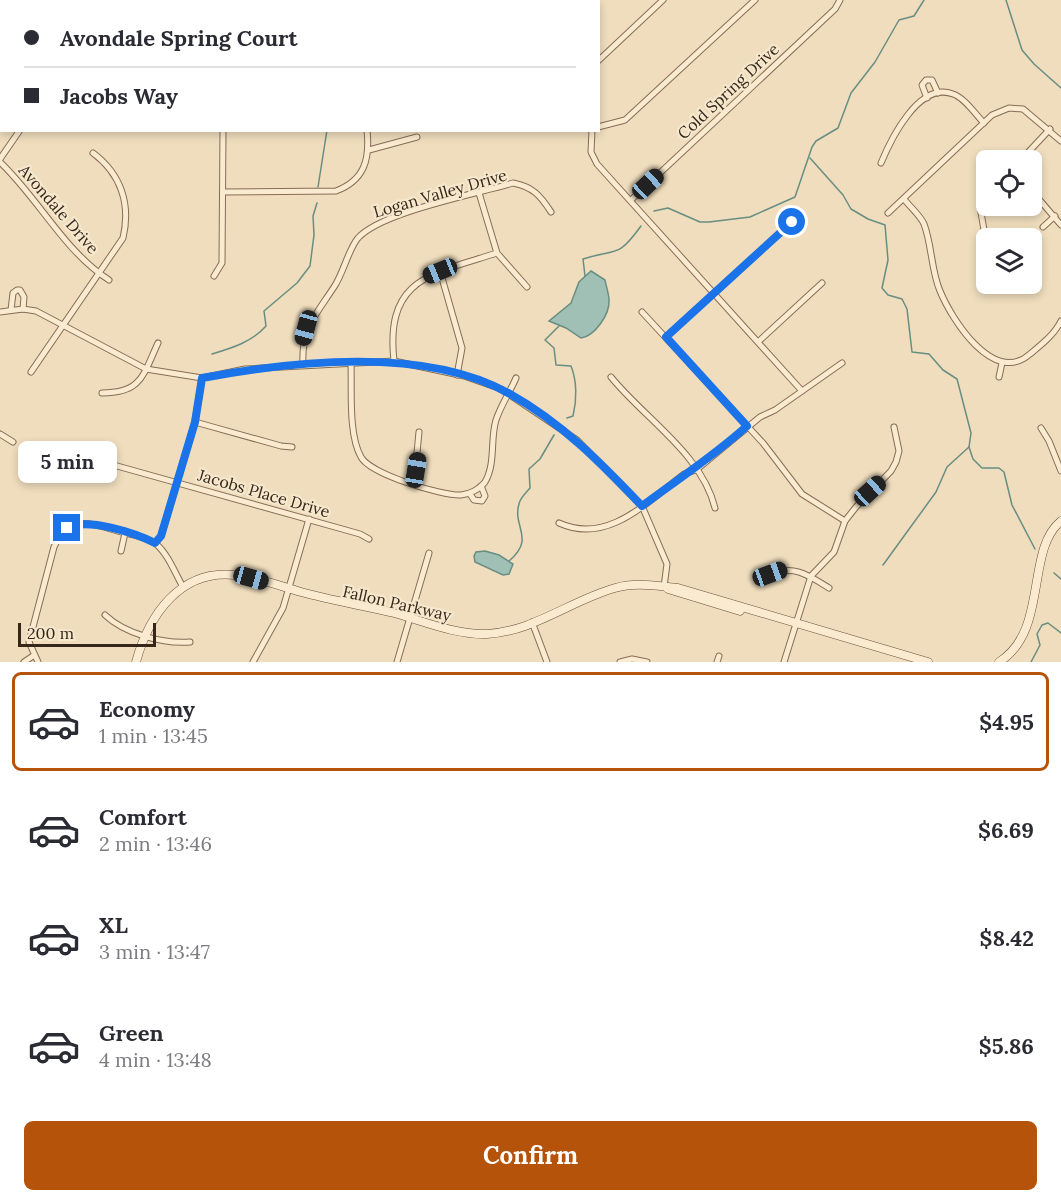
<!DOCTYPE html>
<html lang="en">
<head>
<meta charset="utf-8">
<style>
  :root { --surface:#fff; --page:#f7f7f7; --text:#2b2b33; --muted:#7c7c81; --line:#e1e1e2; --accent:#b45309 }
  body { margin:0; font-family:Lora,serif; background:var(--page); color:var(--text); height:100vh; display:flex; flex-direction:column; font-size:22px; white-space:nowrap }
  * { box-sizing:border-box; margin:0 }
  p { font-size:20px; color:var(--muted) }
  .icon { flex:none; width:33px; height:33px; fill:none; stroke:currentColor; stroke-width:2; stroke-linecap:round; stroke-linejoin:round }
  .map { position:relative; height:662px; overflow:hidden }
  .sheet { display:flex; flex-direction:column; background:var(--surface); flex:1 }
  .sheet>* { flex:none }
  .top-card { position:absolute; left:0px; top:0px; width:600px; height:132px; box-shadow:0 3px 9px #0003; display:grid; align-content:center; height:132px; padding:0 24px; background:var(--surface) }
  .fabs { position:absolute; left:976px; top:150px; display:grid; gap:12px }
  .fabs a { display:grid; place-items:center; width:66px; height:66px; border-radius:9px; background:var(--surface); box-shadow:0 3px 9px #0003; font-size:30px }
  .scale { position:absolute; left:18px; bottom:15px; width:138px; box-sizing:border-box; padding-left:6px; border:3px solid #36271b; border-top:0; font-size:16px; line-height:21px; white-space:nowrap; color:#36271b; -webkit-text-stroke:4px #f6e8cd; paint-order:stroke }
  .end { position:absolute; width:27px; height:27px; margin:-14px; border:8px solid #1a73e8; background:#fff; box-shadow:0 0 0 3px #fff }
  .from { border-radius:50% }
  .bubble { position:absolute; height:42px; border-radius:9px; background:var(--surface); box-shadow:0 3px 9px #0003; font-size:20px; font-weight:700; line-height:42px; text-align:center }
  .car { position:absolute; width:18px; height:36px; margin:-18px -9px; border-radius:8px; box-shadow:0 0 4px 2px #0007; background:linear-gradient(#222 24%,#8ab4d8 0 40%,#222 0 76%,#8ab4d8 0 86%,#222 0) }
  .top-card b { display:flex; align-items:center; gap:21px; height:57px; font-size:22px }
  .top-card b+b { border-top:2px solid var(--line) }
  .top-card i { width:15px; height:15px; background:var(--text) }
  ul { padding:10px 0 0; list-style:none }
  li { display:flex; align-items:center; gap:18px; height:99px; margin:0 12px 9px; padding:0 12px; border:3px solid transparent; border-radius:9px }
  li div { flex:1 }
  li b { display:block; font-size:22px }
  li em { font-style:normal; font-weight:700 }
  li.active { border-color:var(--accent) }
  li>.icon { width:54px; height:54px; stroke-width:1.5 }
  .cta { display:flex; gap:12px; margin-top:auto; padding:12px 24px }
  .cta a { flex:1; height:69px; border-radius:9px; background:var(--accent); color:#fff; font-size:24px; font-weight:700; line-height:69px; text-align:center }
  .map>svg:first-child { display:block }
  .water { fill:#a1c0b5; stroke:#688e82; stroke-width:1.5 }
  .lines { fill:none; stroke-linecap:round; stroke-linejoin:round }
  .stream { stroke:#688e82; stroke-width:1.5 }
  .street-casing { stroke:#876d56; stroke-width:7 }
  .secondary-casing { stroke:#694e39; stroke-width:9 }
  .street { stroke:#faebd0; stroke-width:5 }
  .secondary { stroke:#faebd0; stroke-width:8 }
  .route { stroke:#1a73e8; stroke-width:8 }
  .labels { text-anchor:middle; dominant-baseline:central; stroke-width:4.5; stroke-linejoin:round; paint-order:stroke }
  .street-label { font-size:16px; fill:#36271b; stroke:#f6e8cd }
</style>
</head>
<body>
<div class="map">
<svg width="1061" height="662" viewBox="0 0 1061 662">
  <rect width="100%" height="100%" fill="#efddbd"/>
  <g class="water">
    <path d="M591,271l14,9c1,6 4,14 4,20 1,14 -14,36 -28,38l-15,-10 -17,-7 22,-18 8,-21z"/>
    <polygon points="485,551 499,555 513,564 509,574 503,575 475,562 474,556 476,552"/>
  </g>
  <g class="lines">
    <g class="stream">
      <polyline points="1006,0 1022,50 1034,64 1061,88"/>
      <polyline points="810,158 843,195 851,209 868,219 885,225 888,260 882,288 888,295 902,299 907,309 912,352 929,354 943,370 957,379 971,433 969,447 973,459 982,468 999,468 1004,472 1012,505 1035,549"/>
      <polyline points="318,187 327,130"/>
      <polyline points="654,211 668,208 700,222 709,222 750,217 795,197 812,147 816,141 838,128 851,93 875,62 899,20 914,16 924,0"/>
      <path d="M585,276l-2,-17c35,-11 34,0 58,-33"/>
      <path d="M559,326l-14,14 9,8 2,17 15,1c6,15 6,34 2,50l-6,2"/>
      <path d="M212,354c20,-6 40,-12 54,-28l-2,-15 33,-28 13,-17 4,-31 -1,-19 4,-13"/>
      <path d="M509,561c27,-23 3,-34 10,-57 1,-6 7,-11 11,-16l-1,-19 11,-10 14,-24"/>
      <polyline points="883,565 936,492 947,467 969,447"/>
      <polyline points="1054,573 1061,579"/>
      <polyline points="1031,662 1040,645 1037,634 1042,625 1048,623 1061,633"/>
    </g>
    <defs>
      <g id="street">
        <polyline points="228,0 228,2"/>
        <polyline points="491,0 491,2"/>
        <polyline points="552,0 553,2"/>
        <polyline points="83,2 83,0"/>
        <polyline points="577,2 578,0"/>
        <polyline points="0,42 2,41"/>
        <polyline points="598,61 663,0"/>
        <polyline points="927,98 922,85 926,80 932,80 938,93"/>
        <polyline points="598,127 625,120 755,0"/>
        <polyline points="592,130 591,152 597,164 802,391"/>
        <polyline points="369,150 417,137"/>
        <polyline points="0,159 20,130"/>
        <polyline points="1021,160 1050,129"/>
        <path d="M0,162c39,37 64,89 109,118"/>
        <path d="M881,163c10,-24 38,-82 72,-69 12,4 22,20 31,29"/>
        <polyline points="1032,191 1061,225"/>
        <path d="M223,192l113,-1c29,-11 34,-32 31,-61"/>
        <polyline points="479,193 497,253 527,287"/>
        <polyline points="987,194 980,207 987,247"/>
        <path d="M904,199c6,8 16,16 20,25 8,21 7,46 16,67 12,29 54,95 90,63 11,-9 24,-19 31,-33"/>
        <polyline points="631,200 835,9 840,0"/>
        <polyline points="888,213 992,115 1009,108 1023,109 1061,141"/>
        <polyline points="1043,227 1055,216"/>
        <polyline points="440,271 462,348 457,375"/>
        <polyline points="214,276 222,263 223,130"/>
        <polyline points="1003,284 1008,288"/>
        <polyline points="11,310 13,293 17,290 20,290 24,297 23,309"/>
        <polyline points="0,312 23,309 36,311 146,369 202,378 245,369 394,361 464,376 501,389 577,440 642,506 667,564 664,587"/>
        <polyline points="642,312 763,443 802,494 845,521"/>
        <polyline points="666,337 792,222"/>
        <polyline points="759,341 822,283"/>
        <path d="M394,361c-9,-83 37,-87 103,-108"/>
        <path d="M351,362c1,27 -3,72 10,95 9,17 81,39 100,38 9,-1 19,-6 24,-13 11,-19 5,-43 11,-62 5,-15 14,-28 20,-42"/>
        <path d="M303,365c-2,-36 12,-49 31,-78 10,-15 14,-37 24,-49 23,-26 118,-44 155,-55 20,4 27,12 38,29"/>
        <path d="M31,372l92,-134c8,-34 -2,-64 -30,-85"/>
        <path d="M611,377c33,41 91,77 104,131"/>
        <polyline points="999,377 1002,363"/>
        <path d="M102,393c40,0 41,-18 56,-50"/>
        <polyline points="195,422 281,446 292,447"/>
        <polyline points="1041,428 1049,441 1061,471"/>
        <polyline points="0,434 13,442"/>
        <polyline points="81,458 85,457 360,534 369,539"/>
        <polyline points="414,483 419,432"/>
        <polyline points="470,494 474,500 482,501 485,496 481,486"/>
        <path d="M559,523c49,22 88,-21 125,-49l12,-4 64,-53 15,-7 67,-47"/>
        <polyline points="155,543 161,536 195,422 202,378"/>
        <polyline points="121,551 125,533"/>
        <path d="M770,574c25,-9 38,1 59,14"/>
        <path d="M105,615c20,19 58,29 85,27"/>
        <polyline points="532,622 547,662"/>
        <polyline points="24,662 33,656"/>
        <path d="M38,662l-9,-20 25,-95c17,-37 42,-21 71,-14 11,3 22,4 31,11 12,10 19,29 27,43"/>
        <polyline points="253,662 283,608 309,519"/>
        <polyline points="397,662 429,553"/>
        <polyline points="620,662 632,659 647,662"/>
        <polyline points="717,662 719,656"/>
        <polyline points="784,662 811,576 834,552 845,521 856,507 891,471 896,462 899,451 894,427"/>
      </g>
      <g id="secondary">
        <polyline points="668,589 740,611"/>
        <path d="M136,662c13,-47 44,-93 99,-87 22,2 45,11 66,17 29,8 59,13 89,20 31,8 64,23 97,22 45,-2 85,-34 128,-46 21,-6 41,-2 63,0l250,74"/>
        <path d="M999,662c50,-31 26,-112 62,-141"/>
      </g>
    </defs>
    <use href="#street" class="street-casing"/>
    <use href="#secondary" class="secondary-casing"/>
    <use href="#street" class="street"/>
    <use href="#secondary" class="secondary"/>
  </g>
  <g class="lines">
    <path class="route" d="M67,528c20,-11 68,5 88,15l6,-7 34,-114 7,-44c91,-17 224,-32 308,16 52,29 91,69 132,112 36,-27 72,-50 105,-80l-81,-89 126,-115"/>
  </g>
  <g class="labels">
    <g class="street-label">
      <text transform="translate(728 91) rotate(-43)">Cold Spring Drive</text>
      <text transform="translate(440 193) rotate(-16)">Logan Valley Drive</text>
      <text transform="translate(59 209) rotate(49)">Avondale Drive</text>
      <text transform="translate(264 493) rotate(16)">Jacobs Place Drive</text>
      <text transform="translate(397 603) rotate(13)">Fallon Parkway</text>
    </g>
  </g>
</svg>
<div class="fabs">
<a><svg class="icon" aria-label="locate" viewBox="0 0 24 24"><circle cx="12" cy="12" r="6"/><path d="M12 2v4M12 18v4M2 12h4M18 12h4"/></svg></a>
<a><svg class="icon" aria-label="layers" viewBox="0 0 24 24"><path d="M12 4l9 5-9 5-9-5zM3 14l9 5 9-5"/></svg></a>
</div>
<div class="scale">200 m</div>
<i class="end from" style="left:792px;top:222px"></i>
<i class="end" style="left:67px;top:528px"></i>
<div class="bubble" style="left:18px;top:441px;width:99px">5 min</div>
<i class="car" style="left:648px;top:184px;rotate:47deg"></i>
<i class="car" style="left:440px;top:271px;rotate:248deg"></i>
<i class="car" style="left:306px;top:328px;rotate:195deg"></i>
<i class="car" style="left:416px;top:470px;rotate:9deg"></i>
<i class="car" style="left:870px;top:491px;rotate:48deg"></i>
<i class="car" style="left:770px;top:574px;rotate:70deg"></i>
<i class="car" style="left:251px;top:578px;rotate:106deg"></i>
<div class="top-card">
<b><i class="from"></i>Avondale Spring Court</b>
<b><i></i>Jacobs Way</b>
</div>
</div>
<section class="sheet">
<ul>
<li class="active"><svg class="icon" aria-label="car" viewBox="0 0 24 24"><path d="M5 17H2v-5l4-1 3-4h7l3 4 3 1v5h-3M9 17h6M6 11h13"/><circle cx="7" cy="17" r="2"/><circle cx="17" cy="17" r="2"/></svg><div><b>Economy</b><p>1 min · 13:45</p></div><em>$4.95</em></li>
<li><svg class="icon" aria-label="car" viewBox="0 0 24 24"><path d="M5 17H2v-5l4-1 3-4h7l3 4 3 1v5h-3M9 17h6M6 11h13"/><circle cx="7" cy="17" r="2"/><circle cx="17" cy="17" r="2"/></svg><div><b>Comfort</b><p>2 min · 13:46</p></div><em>$6.69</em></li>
<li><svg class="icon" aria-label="car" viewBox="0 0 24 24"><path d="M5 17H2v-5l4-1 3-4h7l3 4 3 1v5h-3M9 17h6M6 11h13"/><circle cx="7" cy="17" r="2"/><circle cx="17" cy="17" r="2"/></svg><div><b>XL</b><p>3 min · 13:47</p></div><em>$8.42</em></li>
<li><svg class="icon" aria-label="car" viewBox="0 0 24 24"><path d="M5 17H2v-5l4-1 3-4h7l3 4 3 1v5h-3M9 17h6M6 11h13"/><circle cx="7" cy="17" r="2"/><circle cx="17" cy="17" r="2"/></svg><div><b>Green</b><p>4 min · 13:48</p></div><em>$5.86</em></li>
</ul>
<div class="cta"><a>Confirm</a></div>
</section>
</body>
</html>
